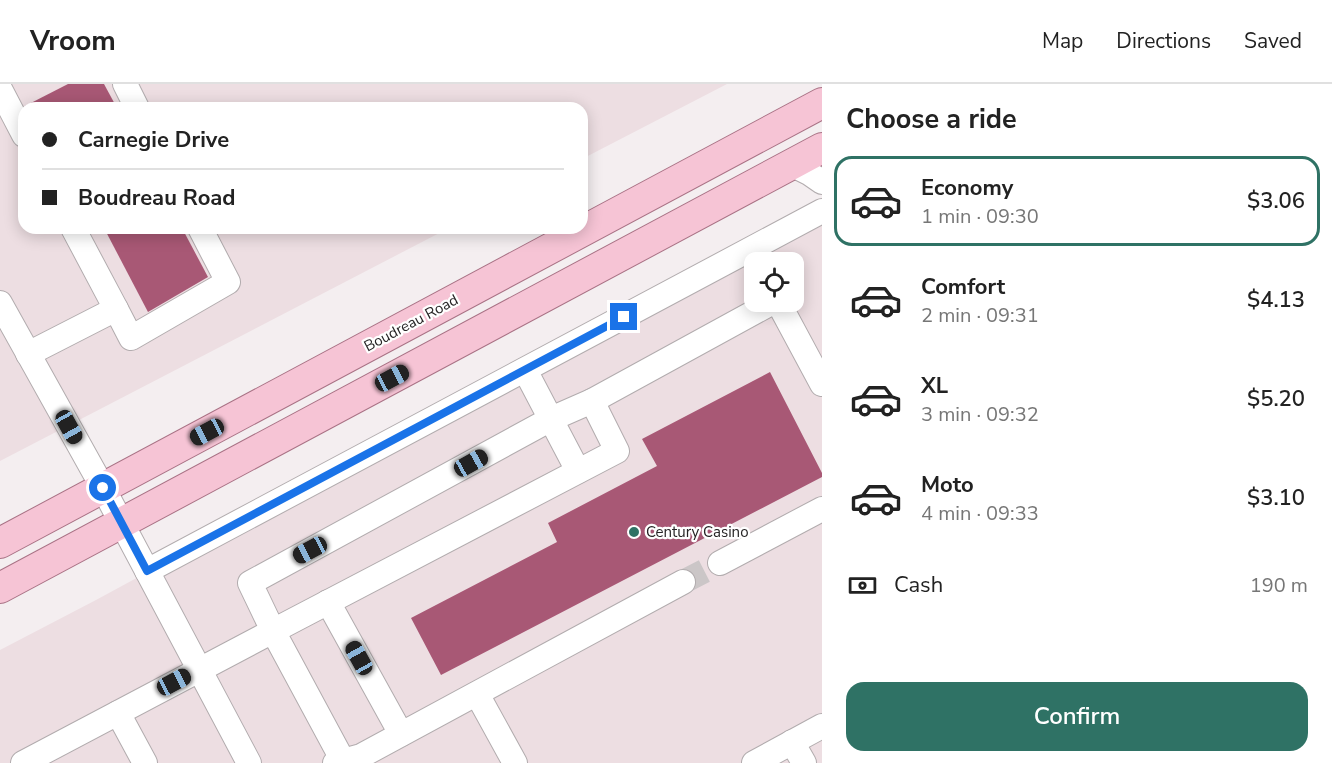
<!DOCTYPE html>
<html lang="en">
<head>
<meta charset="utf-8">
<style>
  :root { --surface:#fff; --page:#f2f2f2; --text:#222; --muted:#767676; --line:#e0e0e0; --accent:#2f7265 }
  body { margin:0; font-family:"Nunito Sans",sans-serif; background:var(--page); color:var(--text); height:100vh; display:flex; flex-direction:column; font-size:22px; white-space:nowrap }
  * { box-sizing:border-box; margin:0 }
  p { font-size:20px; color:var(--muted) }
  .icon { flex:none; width:33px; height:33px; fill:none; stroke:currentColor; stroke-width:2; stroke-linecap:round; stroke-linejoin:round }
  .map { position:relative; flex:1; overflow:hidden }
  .panel { display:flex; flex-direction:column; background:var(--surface); width:510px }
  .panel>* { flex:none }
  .top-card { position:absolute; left:18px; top:18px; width:570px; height:132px; border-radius:18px; box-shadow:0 3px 15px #0003; display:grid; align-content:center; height:132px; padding:0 24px; background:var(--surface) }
  .buttons { position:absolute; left:744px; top:168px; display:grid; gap:12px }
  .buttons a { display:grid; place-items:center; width:60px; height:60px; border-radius:12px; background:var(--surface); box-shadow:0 3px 15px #0003; font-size:30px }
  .end { position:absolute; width:27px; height:27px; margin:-14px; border:8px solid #1a73e8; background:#fff; box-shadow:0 0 0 3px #fff }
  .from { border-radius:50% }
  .car { position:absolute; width:18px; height:36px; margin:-18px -9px; border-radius:8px; box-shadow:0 0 4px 2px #0007; background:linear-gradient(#222 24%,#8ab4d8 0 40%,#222 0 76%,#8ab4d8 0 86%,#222 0) }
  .top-card b { display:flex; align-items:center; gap:21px; height:57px; font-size:22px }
  .top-card b+b { border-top:2px solid var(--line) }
  .top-card i { width:15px; height:15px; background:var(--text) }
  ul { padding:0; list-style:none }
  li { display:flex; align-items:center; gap:18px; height:90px; margin:0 12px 9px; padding:0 12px; border:3px solid transparent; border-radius:18px }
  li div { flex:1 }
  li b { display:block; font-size:22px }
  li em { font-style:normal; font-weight:600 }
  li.current { border-color:var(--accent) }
  li>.icon { width:54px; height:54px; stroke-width:1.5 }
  h2 { padding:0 24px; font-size:27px; line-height:72px }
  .pay { display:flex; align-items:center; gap:15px; height:66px; padding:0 24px; font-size:22px }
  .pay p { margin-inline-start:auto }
  .primary-button { display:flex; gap:12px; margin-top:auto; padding:12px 24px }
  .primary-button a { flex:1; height:69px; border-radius:18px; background:var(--accent); color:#fff; font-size:24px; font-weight:600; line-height:69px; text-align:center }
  header { display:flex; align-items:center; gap:36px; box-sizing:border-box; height:84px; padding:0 30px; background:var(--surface); border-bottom:2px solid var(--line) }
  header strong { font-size:28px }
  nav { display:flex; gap:33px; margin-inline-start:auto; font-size:21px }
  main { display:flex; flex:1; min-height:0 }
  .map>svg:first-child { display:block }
  .built { fill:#eddee2; fill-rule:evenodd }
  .building { fill:#a85875 }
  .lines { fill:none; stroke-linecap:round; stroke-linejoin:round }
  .minor-tunnel { stroke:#cbc6c7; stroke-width:24; stroke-dasharray:24 12; stroke-linecap:butt }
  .minor-casing { stroke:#b2acae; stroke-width:26 }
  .major-casing { stroke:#a97285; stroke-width:32 }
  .minor { stroke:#fff; stroke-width:24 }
  .major { stroke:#f6c4d5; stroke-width:30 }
  .route { stroke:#1a73e8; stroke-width:8 }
  .poi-dot { fill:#2f7265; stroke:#fff; stroke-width:2 }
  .labels { text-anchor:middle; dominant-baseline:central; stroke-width:4.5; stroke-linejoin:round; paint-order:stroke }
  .street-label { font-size:15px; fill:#262425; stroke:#fff }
  .poi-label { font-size:15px; fill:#262425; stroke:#fff; text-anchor:start }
</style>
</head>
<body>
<header>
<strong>Vroom</strong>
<nav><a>Map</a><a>Directions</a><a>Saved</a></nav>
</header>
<main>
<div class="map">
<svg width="822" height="679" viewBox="0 0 822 679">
  <rect width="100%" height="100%" fill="#f4eef0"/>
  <g class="built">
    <polygon points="0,0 727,0 582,75 582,24 24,24 24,144 449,144 0,377"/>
    <path d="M822,122v557h-822v-113l96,-50zM754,178h40v40h-40z"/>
  </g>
  <g class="building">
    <polygon points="68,0 104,0 117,24 26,24 25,22"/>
    <polygon points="104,144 182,144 208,193 148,228"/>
    <polygon points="770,288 822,389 822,393 441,591 411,534 557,458 548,439 657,382 642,355"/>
  </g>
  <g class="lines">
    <polyline class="minor-tunnel" points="683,498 720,479"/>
    <defs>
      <g id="minor">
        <polyline points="125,0 137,24"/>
        <polyline points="0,5 24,51"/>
        <polyline points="791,80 809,89 822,98"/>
        <polyline points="73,144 116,225"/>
        <polyline points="778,218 822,300"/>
        <polyline points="0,219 103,404 249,679"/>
        <polyline points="28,270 116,225 131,254 228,198 200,144"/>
        <polyline points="525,286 578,387"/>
        <polyline points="720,479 822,425"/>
        <polyline points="147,487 822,127"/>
        <polyline points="328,518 401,650"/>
        <polyline points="477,610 515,679"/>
        <polyline points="118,629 145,679"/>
        <polyline points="792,658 804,679"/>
        <polyline points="343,677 273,547 617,367 592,317 773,218"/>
        <polyline points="23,679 273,547 250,499 551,335 592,317"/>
        <polyline points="335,679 361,672 683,498"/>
        <polyline points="754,679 822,642"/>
      </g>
      <g id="major">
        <polyline points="0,459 822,19"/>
        <polyline points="0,504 822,64"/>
      </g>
    </defs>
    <use href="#minor" class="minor-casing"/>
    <use href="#major" class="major-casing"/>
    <use href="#minor" class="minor"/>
    <use href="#major" class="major"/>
  </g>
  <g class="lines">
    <polyline class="route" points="103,404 147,487 624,233"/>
  </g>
  <circle class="poi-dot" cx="634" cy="448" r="6"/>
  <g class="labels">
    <g class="street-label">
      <text transform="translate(411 239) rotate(-28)">Boudreau Road</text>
    </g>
    <g class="poi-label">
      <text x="646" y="448">Century Casino</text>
    </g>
  </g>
</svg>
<div class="buttons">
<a><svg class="icon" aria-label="locate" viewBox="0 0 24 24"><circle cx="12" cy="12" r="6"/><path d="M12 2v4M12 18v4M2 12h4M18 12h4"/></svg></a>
</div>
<i class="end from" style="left:103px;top:404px"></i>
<i class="end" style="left:624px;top:233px"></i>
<i class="car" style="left:392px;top:294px;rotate:62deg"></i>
<i class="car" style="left:69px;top:343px;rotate:151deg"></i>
<i class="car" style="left:207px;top:348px;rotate:242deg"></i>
<i class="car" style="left:471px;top:379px;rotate:61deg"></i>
<i class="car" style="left:310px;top:466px;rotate:242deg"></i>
<i class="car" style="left:359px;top:574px;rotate:331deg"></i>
<i class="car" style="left:174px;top:598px;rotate:62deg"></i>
<div class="top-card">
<b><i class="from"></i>Carnegie Drive</b>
<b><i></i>Boudreau Road</b>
</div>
</div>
<section class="panel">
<h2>Choose a ride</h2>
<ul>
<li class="current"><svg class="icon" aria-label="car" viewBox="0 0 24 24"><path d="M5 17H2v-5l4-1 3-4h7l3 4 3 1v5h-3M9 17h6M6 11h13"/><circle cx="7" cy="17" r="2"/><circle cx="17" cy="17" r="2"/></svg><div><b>Economy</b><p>1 min · 09:30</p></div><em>$3.06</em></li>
<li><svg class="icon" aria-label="car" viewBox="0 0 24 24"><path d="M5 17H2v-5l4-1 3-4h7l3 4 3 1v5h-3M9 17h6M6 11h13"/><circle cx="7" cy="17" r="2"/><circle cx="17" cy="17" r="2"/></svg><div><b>Comfort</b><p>2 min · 09:31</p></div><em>$4.13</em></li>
<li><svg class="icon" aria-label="car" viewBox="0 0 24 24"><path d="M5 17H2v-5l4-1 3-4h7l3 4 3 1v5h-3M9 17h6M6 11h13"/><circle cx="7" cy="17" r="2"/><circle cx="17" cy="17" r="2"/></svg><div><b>XL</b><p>3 min · 09:32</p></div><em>$5.20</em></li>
<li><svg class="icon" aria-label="car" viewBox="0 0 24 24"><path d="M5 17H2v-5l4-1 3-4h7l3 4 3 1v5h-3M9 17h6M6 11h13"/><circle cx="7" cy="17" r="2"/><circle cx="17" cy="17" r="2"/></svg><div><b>Moto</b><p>4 min · 09:33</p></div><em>$3.10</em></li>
</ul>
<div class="pay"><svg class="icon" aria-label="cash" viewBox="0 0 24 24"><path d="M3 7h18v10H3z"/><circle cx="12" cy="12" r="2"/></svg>Cash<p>190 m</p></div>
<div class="primary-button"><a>Confirm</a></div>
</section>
</main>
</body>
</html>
